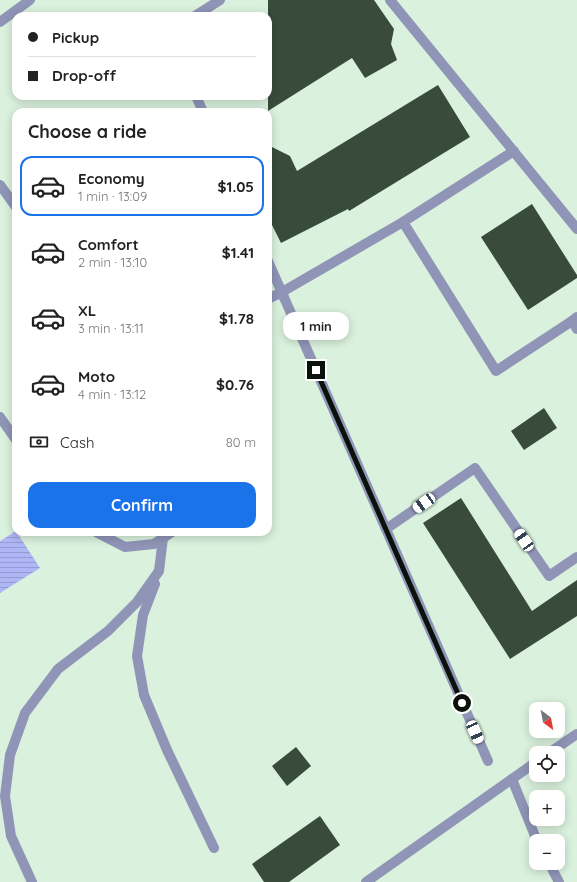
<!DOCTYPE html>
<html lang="en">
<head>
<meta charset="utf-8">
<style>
  :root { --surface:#fff; --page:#f6f6f6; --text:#222; --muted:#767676; --line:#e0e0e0; --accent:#1a73e8 }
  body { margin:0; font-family:Quicksand,sans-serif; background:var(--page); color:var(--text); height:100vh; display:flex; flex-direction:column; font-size:15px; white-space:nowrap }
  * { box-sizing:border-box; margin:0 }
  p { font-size:13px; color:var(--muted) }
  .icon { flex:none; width:22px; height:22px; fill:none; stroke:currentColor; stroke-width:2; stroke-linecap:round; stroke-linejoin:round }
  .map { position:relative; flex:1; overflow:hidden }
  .drawer { position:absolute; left:12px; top:108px; width:260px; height:428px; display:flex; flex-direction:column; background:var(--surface); border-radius:12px; box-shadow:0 2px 10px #0003 }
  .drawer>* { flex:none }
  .top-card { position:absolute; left:12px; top:12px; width:260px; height:88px; border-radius:12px; box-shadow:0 2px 10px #0003; display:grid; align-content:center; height:88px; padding:0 16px; background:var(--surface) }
  .needle { width:26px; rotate:148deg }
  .fabs { position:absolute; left:529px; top:702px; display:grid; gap:8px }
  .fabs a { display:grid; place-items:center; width:36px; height:36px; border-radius:8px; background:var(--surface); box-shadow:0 2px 10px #0003; font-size:20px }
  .end { position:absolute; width:18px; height:18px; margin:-9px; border:5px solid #0a120b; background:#fff; box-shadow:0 0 0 2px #fff }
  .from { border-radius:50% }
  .bubble { position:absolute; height:28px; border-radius:12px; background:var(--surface); box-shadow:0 2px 10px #0003; font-size:13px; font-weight:700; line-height:28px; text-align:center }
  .car { position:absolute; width:12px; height:24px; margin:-12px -6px; border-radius:5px; box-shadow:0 0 3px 1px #0007; background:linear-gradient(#fff 24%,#345 0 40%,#fff 0 76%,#345 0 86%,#fff 0) }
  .top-card b { display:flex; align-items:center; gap:14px; height:38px; font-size:15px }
  .top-card b+b { border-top:1px solid var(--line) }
  .top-card i { width:10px; height:10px; background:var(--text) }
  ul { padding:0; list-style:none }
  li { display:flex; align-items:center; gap:12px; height:60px; margin:0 8px 6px; padding:0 8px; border:2px solid transparent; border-radius:12px }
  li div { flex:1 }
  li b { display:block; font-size:15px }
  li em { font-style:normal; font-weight:700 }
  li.selected { border-color:var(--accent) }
  li>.icon { width:36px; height:36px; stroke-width:1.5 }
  h2 { padding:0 16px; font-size:18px; line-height:48px }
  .pay { display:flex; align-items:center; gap:10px; height:44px; padding:0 16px; font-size:15px }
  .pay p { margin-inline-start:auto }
  .cta { display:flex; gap:8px; margin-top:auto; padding:8px 16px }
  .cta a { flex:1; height:46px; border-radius:12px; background:var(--accent); color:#fff; font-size:16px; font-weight:700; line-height:46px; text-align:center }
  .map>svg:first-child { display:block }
  .water { fill:url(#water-rules) }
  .building { fill:#394c3c }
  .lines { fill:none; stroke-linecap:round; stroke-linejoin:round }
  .minor { stroke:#9095b7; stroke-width:10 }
  .route { stroke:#0a120b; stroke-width:5 }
</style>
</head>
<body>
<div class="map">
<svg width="577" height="882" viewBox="0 0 577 882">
  <defs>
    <pattern id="water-rules" width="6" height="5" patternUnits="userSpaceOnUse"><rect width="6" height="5" fill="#afb6f5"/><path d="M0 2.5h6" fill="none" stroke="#959bd1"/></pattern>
  </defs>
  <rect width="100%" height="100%" fill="#daf1dd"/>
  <polygon class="water" points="16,531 40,568 0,593 0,541"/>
  <g class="building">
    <polygon points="268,0 374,0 394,29 391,44 397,60 365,78 352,58 268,111"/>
    <polygon points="438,85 470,137 349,211 348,209 281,243 268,217 268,145 290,156 297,171"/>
    <polygon points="532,204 577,275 577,278 528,310 481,237"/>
    <polygon points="544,408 557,428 524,450 511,431"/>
    <polygon points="461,498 532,611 577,580 577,616 510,659 423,523"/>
    <polygon points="296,747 311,766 287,786 272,766"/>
    <polygon points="320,816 340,845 289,882 264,882 252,864"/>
  </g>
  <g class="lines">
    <g class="minor">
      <polyline points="390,0 577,229"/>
      <polyline points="195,16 220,0"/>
      <polyline points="0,22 30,0"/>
      <polyline points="196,96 203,112"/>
      <polyline points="0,185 16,207"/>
      <polyline points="403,222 496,371 572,321"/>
      <polyline points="268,261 488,761"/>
      <polyline points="284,298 282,292 403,222 514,151"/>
      <polyline points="268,299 282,292"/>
      <polyline points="577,317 572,321 577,329"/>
      <polyline points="0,417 16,440"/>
      <polyline points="386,529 475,468 549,576 577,557"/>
      <polyline points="96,532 125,547 154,544 172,532"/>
      <polyline points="155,584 143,615 137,656 144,695 167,750 214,848"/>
      <polyline points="549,753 577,734"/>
      <polyline points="512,779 537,841"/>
      <polyline points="549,863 559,882"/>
      <polyline points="32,882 11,836 5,796 10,755 25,713 58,669 108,631 137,602 159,571 163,538"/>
      <polyline points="366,882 536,762"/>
    </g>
  </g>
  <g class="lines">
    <polyline class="route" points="316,370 462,703"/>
  </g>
</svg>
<div class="fabs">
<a><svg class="needle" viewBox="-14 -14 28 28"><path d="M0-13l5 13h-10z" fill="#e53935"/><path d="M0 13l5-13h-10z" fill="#767676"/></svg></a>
<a><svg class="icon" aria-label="locate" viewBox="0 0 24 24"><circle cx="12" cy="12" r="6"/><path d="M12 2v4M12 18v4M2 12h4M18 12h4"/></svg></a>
<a>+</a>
<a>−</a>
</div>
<i class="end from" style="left:462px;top:703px"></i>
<i class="end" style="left:316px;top:370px"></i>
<div class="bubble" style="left:283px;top:312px;width:66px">1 min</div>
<i class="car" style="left:424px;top:503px;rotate:236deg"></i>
<i class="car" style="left:524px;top:540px;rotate:326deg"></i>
<i class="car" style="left:475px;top:732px;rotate:156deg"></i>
<div class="top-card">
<b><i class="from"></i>Pickup</b>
<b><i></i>Drop-off</b>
</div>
<section class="drawer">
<h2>Choose a ride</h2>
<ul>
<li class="selected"><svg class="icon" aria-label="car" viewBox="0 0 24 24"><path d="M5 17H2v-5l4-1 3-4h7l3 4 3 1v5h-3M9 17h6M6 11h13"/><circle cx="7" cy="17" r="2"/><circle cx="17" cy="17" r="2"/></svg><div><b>Economy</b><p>1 min · 13:09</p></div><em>$1.05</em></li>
<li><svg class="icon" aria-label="car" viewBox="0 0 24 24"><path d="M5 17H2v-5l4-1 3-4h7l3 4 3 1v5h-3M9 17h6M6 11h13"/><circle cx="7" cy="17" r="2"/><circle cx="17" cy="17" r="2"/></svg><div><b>Comfort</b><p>2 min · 13:10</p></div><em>$1.41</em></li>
<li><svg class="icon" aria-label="car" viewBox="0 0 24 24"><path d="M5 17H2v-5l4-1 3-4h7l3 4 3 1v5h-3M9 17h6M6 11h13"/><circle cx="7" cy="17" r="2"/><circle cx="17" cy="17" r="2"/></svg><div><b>XL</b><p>3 min · 13:11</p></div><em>$1.78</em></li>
<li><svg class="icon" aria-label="car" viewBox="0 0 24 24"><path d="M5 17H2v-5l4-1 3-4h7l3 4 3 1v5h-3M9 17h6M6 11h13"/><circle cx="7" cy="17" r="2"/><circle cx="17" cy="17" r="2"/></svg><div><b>Moto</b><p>4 min · 13:12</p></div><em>$0.76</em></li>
</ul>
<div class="pay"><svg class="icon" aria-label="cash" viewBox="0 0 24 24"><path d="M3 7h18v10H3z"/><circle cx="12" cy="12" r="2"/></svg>Cash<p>80 m</p></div>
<div class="cta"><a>Confirm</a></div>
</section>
</div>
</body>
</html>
